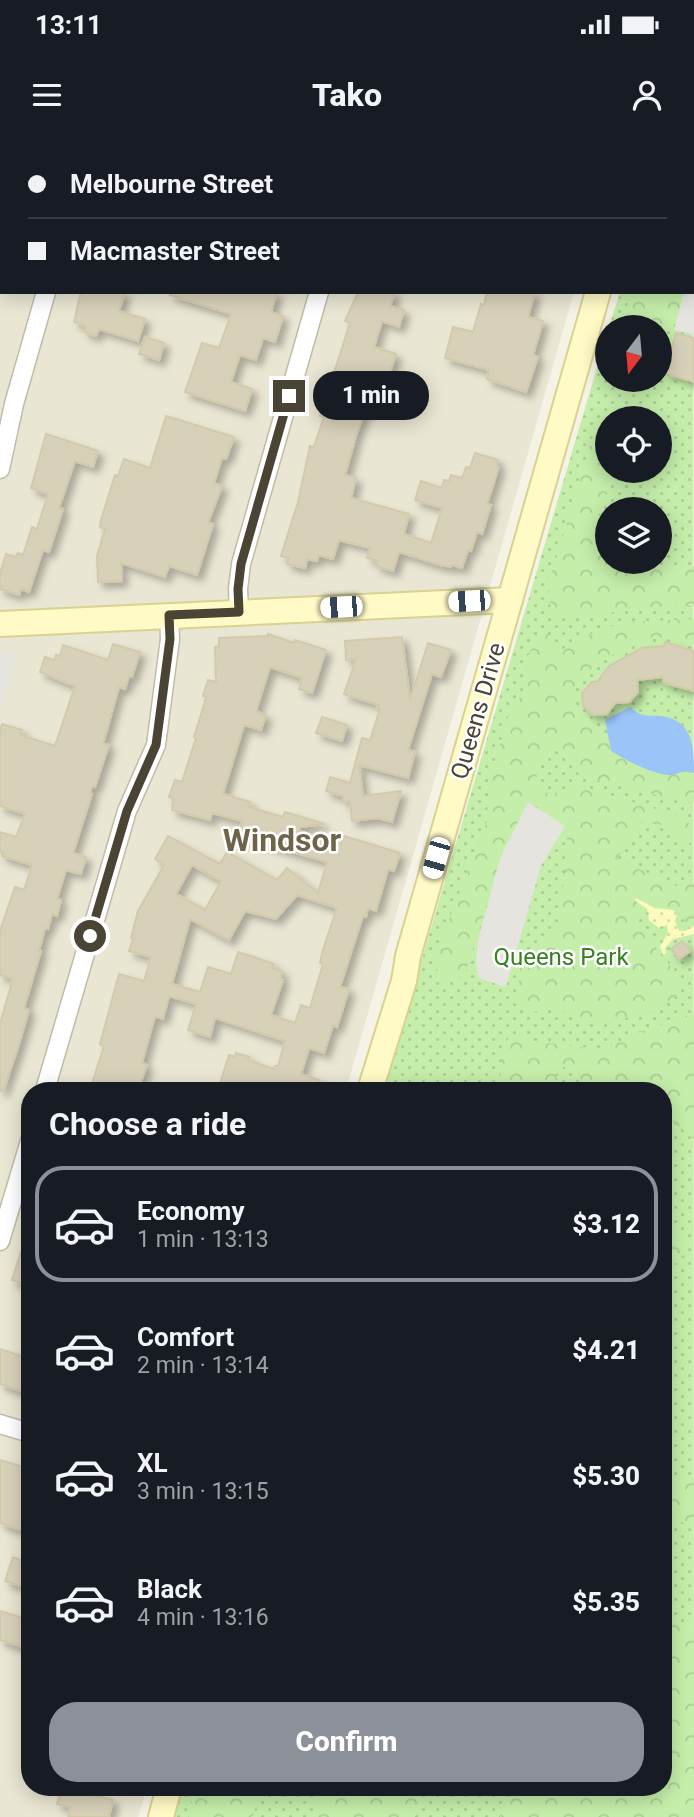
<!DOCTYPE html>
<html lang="en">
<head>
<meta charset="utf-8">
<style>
  :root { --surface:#171b24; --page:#20242c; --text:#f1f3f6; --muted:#9ea1a6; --line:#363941; --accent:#8c9099 }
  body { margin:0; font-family:Roboto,sans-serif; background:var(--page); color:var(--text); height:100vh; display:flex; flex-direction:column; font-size:26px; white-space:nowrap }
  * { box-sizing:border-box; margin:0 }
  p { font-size:23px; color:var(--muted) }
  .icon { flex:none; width:38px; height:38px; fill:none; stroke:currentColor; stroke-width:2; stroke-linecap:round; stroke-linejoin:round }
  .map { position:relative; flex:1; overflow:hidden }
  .sheet { position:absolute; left:21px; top:942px; width:651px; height:714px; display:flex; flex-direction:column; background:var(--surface); border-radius:28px; box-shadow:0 4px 18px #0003 }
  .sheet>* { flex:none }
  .guide { position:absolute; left:0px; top:0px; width:695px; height:154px; box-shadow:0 4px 18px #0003; display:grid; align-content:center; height:154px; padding:0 28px; background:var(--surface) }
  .needle { width:46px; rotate:196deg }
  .controls { position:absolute; left:595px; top:175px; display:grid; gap:14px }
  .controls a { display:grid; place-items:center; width:77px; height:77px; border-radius:50%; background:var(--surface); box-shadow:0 4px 18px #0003; font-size:35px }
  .end { position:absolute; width:32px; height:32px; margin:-16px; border:9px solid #494434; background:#fff; box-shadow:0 0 0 4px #fff }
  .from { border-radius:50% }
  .bubble { position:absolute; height:49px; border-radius:24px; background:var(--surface); box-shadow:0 4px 18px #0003; font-size:23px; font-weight:800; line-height:49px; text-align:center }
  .car { position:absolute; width:21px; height:42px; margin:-21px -10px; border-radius:9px; box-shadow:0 0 5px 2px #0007; background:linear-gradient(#fff 24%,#345 0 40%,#fff 0 76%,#345 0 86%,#fff 0) }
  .guide b { display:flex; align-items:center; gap:24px; height:66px; font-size:26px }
  .guide b+b { border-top:2px solid var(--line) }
  .guide i { width:18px; height:18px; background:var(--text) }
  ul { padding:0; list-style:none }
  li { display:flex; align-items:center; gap:21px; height:116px; margin:0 14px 10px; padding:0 14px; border:4px solid transparent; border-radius:28px }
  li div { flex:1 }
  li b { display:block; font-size:26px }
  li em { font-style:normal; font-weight:800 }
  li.selected { border-color:var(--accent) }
  li>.icon { width:63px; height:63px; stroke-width:1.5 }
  h2 { padding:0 28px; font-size:32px; line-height:84px }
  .action { display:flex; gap:14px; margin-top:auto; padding:14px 28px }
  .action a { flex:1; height:80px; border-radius:28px; background:var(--accent); color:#fff; font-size:28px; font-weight:800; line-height:80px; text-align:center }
  .status { display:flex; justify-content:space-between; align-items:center; height:49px; padding:0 35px; background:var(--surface); direction:ltr }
  .status svg { height:19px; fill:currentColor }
  header { display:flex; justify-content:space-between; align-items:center; height:91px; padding:0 28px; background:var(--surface); font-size:32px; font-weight:800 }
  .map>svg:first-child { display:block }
  .residential { fill:#e9e6d3 }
  .green { fill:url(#green-dots); fill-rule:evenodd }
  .forest { fill:url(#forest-crowns) }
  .sand { fill:url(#sand-dots) }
  .parking { fill:#e5e4df }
  .water { fill:#9bc4f8 }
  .building { fill:#d8d1ba; stroke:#d3caac; stroke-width:2; fill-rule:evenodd; filter:url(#shadow) }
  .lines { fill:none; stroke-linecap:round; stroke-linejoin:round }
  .street-casing { stroke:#c1bca7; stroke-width:21 }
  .secondary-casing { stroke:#d9d290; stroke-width:28 }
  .street { stroke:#fff; stroke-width:18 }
  .secondary { stroke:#fffac6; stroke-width:24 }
  .route { stroke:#494434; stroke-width:9 }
  .labels { text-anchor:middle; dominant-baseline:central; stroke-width:5; stroke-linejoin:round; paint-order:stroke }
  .street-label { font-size:24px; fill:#494434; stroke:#fff }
  .park-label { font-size:24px; fill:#368121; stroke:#fff }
  .district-label { font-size:32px; font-weight:bold; fill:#6d644a; stroke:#fff }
</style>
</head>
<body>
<div class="status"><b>13:11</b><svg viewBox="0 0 49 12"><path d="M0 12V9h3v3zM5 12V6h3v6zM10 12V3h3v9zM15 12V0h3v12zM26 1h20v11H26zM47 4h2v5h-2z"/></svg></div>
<header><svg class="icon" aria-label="menu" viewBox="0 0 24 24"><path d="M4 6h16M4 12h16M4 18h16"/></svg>Tako<svg class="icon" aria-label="person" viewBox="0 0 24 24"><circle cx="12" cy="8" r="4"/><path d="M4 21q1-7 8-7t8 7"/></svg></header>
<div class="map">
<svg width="694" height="1677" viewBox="0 0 694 1677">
  <defs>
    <pattern id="green-dots" width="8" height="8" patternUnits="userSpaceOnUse" patternTransform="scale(1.75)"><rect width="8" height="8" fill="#c5eeaa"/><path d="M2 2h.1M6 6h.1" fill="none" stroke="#abcd93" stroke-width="1.8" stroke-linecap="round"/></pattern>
    <pattern id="forest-crowns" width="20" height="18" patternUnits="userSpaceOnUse" patternTransform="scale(1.75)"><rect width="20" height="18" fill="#c5eeaa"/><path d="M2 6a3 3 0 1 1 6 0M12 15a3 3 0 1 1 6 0" fill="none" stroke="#abcd93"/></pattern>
    <pattern id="sand-dots" width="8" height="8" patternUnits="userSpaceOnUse" patternTransform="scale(1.75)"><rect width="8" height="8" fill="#fdfabd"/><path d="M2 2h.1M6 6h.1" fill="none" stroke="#dad8a3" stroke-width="1.8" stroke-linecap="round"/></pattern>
    <filter id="shadow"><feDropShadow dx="5.5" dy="5.5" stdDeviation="3.5" flood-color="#0004"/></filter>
  </defs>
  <rect width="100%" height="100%" fill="#f5f3e6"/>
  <polygon class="residential" points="0,0 617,0 2,2 2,152 574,152 346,950 30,950 30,1647 147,1647 138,1677 0,1677"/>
  <path class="green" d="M693,14l1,1663h-521l9,-30h481v-697h-280l224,-756v46h53v-53h-51l11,-35h73zM607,278h53v53h-53zM607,369h53v53h-53z"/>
  <g class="forest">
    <polygon points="694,60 694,165 671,180 660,198 660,187 620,187 632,152 693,152"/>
    <polygon points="615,268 618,278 607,278 607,331 613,331 594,390 606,426 620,431 694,426 694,466 638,468 582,478 551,474 548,438 553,429 597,282"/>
    <path d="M694,479v26l-40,-9 -58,27 -19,23 -8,18c27,33 85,59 125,70v28l-6,1 -109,-27 -3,-17 -16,-12 -18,7 -7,29 16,13 25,-11 107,32 10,11 -4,17 -21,-19 -25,-5 -26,38 61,28 16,-4v54l-11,-20 -40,-8 -7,16 43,51 2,17 -31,21 -60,10 -37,-16 -19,4 -20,-9 9,-41 37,-42 7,-84 -26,-17 -44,54 -31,98 -11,10 -16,-4 -5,-19 52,-134 4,-44 21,-75 15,-12 2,-38 16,-26 17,21 33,-18 32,-10z"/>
    <polygon points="694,873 694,999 663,973 663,950 597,950 574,935 566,925 555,935 563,950 499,950 503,909 510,895 538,902 599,909 608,908 627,897"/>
    <polygon points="663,1074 688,1103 679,1123 663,1124"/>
    <polygon points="680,1338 694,1339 694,1387 663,1375 663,1349"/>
    <polygon points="663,1482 694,1486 694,1677 500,1677 513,1647 663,1647"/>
    <polygon points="196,1647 261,1647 253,1677 188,1677"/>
    <polygon points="320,1647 422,1647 414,1677 311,1677"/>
  </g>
  <polygon class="sand" points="636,758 655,768 673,770 677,774 675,781 679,791 685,791 694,786 694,794 673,799 665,808 666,813 663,815 660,806 668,793 667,785 659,788 649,780 647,769 634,760"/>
  <g class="parking">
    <polygon points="684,152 694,152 694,195 674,190"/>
    <polygon points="18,512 3,559 0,570 0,513"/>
    <polygon points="528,662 565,686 541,726 506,847 478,838 476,818 478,801 498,725 504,710"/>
  </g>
  <path class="water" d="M630,567c16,14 20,6 37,10 27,7 27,34 27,56 -16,-4 -15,3 -26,2 -21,-3 -40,-14 -57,-24l-6,-31z"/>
  <g class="building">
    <polygon points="81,152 125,152 119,171 145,179 138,201 99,189 96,196 84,192 86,186 74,182"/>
    <polygon points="171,152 277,152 271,172 283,176 275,202 263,198 256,220 240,215 231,242 252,249 245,271 185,252 202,203 219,208 231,174 170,155"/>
    <polygon points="358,152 395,152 390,166 404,170 399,187 382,181 374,207 396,214 388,239 377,236 356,296 345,335 356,338 351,358 409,374 404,394 431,403 442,368 415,360 421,341 442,348 444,340 449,341 451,335 462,338 466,327 470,328 475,313 498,320 496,326 499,327 487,364 491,365 482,394 477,392 471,411 468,410 462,428 452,425 451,427 440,425 399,412 393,431 376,426 377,420 367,418 370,408 339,400 333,419 319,415 317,421 307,419 305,428 287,424 289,418 281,416 298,362 310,306 314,307 324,277 320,276 350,183 345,181"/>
    <polygon points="487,152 535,152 528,177 543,181 533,215 538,217 526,252 487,239 489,230 445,218 453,187 473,192 481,164 484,165"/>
    <polygon points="676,193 694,198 694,242 665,233"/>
    <polygon points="145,197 164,203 159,220 139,214"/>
    <polygon points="166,276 234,297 226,319 222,318 214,343 222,346 208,383 213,384 197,435 169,426 165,437 121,423 122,441 98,442 97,416 105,389 100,387 101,380 115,335 118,336 124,319 150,328"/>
    <polygon points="46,294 98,311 93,327 75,321 59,368 63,369 49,412 43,410 29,452 21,449 19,455 0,449 0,434 6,414 16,417 18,413 23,415 32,387 37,389 48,354 31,348"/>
    <path d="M268,494l26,9 1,-3 31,10 -14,43 -13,-4 3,-11 -32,-11 -14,44 10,4 -5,15 -17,-5 -21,69 27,8 -1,5 34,10 2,-5 40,12 -25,3 -1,4 42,13 3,-8 56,17 -6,18 -6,-2 -12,42 -8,-3 -2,9 -3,-1 -23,71 9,2 -12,38 -4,-2 -9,28 -15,-5 -8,26 18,6 -3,10h-98l11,-35 6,2 1,-4 13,4 -1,3 26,9 1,-3h3l7,-25 -70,-23 -5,19 -22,-7 8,-26 -27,-8 -6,23 -8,-3 -13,47 5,2 -9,25h-48l14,-44 -4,-2 19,-70 25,7 7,-24 -22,-6 4,-12 -2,-1 7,-27 26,-46 -9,-6 13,-23 52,28 7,-12 50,28 10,-12 31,25 9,-31 -89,-26 4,-15 -30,-8 -2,7 -38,-10 1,-11 -4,-2 6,-17 7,2 14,-44 -2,-1 10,-32 2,-8 -3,-1 5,-16 8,2 -1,-35 4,-1v-8l49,-2zM192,725l29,16 -16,29 -29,-16zM297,755l40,13 -14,42 -3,13 3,1 -13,44 -9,-3 -6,18 -24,-8 12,-35 -3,-1 2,-8 -10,-3 2,-4 -20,-7 -16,-5 -7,22 -23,-7 -8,25 -28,-8 18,-65 39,21 16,-29 31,8z"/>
    <polygon points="402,497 410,560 428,503 451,510 441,537 432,534 408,610 415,612 408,638 359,625 363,656 401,651 392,682 378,678 352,681 350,661 343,662 343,656 326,651 330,637 350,643 362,598 370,600 380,569 377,568 379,565 344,554 356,519 346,520 345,501"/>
    <polygon points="665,502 694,511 694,551 664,543 663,537 637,540 638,552 629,562 615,563 607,574 593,575 583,566 582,553 592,542 597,542 609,526 642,508 664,506"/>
    <polygon points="113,504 140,512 132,537 129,536 125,549 119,547 103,604 109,605 95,647 92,646 90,653 92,654 73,713 86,717 81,734 66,730 57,759 61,760 57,776 52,774 48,789 45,788 39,811 41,811 24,868 29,870 17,911 3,951 0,951 0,884 12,842 11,838 0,835 0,791 15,747 24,750 32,725 2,716 3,713 0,712 0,692 16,697 25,674 0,666 0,591 2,584 22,590 20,595 55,606 75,546 40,532 45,517 54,520 56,515 60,516 63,505 108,520"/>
    <polygon points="322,577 347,585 342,601 316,593"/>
    <polygon points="682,801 690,811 679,819 671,809"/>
    <polygon points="27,1093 30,1093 30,1146 12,1140"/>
    <polygon points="0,1209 30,1219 30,1254 0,1244"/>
    <polygon points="0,1320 30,1329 30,1393 0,1383"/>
    <polygon points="13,1417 30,1424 30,1449 5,1441"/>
    <polygon points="0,1471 30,1480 30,1498 26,1508 0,1500"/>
    <polygon points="62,1647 113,1660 109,1677 68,1677 70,1667 57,1664"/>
  </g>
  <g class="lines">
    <defs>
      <g id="street">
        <polyline points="89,2 89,0"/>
        <polyline points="362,2 363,0"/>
        <polyline points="0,329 14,264 46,152"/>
        <polyline points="239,472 238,449 241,424 319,152"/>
        <polyline points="45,950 127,671 156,605 170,499 169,475"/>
        <polyline points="0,1101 30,1001"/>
        <polyline points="0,1284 30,1293"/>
      </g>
      <g id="secondary">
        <polyline points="642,2 642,0"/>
        <polyline points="0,484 510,460"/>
        <polyline points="370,950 404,841 408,816 598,152"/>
        <polyline points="161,1677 169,1647"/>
      </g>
    </defs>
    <use href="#street" class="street-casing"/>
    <use href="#secondary" class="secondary-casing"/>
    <use href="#street" class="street"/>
    <use href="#secondary" class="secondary"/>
  </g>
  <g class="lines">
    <polyline class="route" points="90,796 127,671 156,605 170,499 169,475 239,472 238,449 241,424 289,256"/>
  </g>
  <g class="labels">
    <g class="street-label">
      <text transform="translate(478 571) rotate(-74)">Queens Drive</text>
    </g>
    <g class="park-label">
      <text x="561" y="817">Queens Park</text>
    </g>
    <g class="district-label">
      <text x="282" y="700">Windsor</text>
    </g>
  </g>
</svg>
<div class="controls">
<a><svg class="needle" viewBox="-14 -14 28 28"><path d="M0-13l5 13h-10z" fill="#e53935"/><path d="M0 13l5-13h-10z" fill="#9ea1a6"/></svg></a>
<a><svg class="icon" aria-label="locate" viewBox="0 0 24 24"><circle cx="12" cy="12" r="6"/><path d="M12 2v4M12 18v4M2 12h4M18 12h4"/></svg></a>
<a><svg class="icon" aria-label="layers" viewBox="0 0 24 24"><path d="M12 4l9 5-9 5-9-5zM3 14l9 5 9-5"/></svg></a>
</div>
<i class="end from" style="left:90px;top:796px"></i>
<i class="end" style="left:289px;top:256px"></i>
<div class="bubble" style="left:313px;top:231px;width:116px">1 min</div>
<i class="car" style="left:469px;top:461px;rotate:267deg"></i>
<i class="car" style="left:341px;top:467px;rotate:267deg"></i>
<i class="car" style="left:436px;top:718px;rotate:196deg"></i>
<div class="guide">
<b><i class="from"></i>Melbourne Street</b>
<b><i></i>Macmaster Street</b>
</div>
<section class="sheet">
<h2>Choose a ride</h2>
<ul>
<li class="selected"><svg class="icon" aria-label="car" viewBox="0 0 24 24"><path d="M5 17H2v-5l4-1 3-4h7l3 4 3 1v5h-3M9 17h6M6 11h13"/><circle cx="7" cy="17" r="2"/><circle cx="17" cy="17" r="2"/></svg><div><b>Economy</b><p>1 min · 13:13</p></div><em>$3.12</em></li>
<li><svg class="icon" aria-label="car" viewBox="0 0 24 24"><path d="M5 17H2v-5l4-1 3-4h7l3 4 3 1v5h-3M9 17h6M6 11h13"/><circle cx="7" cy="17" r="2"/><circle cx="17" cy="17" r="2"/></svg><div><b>Comfort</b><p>2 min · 13:14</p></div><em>$4.21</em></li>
<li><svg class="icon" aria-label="car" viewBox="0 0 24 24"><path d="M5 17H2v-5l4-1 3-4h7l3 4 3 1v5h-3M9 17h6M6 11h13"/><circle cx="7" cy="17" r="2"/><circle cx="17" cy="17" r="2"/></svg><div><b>XL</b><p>3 min · 13:15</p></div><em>$5.30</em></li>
<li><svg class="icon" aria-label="car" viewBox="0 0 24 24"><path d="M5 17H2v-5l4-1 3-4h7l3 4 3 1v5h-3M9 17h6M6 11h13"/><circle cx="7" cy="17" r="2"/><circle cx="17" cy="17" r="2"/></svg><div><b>Black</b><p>4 min · 13:16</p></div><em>$5.35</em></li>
</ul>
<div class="action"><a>Confirm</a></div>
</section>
</div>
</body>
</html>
